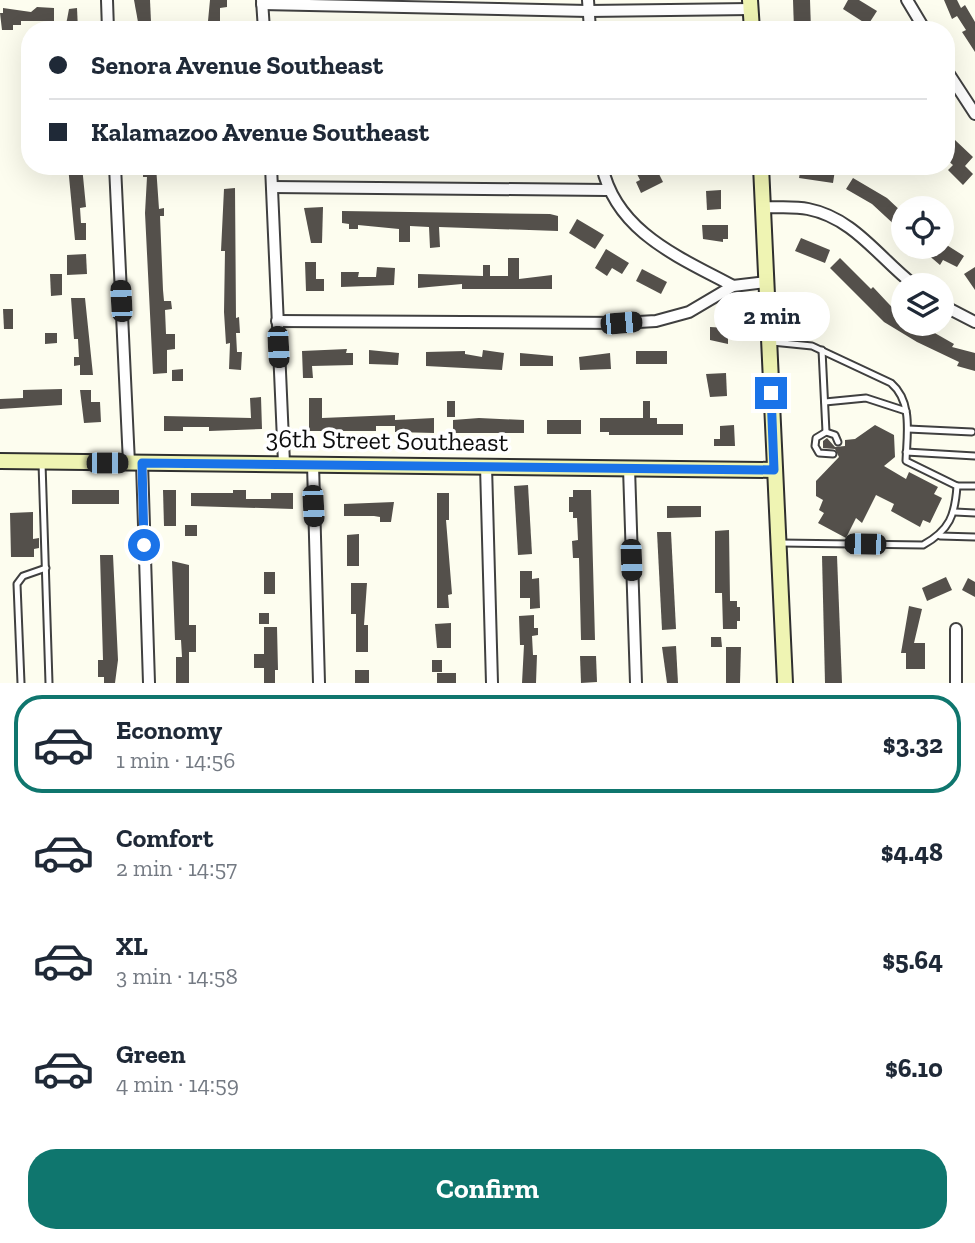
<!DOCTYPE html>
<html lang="en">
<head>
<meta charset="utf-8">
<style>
  :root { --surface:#fff; --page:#f2f2f3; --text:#1f2937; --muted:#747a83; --line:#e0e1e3; --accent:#0f766e }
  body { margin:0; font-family:"Zilla Slab",serif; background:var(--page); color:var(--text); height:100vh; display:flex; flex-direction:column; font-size:26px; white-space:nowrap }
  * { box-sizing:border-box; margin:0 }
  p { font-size:23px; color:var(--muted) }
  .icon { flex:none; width:38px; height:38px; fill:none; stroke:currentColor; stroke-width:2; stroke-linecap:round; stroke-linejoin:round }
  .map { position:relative; height:683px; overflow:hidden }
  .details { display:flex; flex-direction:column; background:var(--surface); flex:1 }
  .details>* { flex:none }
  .top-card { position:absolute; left:21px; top:21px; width:934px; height:154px; border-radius:28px; box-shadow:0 7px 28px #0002; display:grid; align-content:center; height:154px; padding:0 28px; background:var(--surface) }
  .tools { position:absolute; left:891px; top:196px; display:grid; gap:14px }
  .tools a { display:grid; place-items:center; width:63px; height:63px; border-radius:50%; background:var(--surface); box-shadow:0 7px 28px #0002; font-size:35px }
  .end { position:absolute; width:32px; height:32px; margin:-16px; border:9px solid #1a73e8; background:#fff; box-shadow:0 0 0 4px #fff }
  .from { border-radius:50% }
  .bubble { position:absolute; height:49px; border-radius:24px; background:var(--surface); box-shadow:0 7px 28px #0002; font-size:23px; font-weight:800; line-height:49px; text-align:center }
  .car { position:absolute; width:21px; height:42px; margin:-21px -10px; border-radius:9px; box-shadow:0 0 5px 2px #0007; background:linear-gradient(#222 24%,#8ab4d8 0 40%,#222 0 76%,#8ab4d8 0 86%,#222 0) }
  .top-card b { display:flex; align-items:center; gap:24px; height:66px; font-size:26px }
  .top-card b+b { border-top:2px solid var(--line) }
  .top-card i { width:18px; height:18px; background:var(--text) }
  ul { padding:12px 0 0; list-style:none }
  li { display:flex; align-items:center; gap:21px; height:98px; margin:0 14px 10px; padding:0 14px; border:4px solid transparent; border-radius:28px }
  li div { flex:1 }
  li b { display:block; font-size:26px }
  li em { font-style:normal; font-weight:800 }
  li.active { border-color:var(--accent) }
  li>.icon { width:63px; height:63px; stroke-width:1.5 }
  .primary-button { display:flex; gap:14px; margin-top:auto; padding:14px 28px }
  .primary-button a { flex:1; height:80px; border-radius:28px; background:var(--accent); color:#fff; font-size:28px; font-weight:800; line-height:80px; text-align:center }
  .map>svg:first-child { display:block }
  .building { fill:#54504b }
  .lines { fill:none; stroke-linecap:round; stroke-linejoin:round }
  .lane-casing { stroke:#404040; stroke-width:9 }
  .street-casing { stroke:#404040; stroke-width:14 }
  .secondary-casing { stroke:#2f2f2f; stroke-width:18 }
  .lane { stroke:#fff; stroke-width:5 }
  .street { stroke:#fff; stroke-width:10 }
  .secondary { stroke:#eff4b3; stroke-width:14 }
  .route { stroke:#1a73e8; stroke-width:9 }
  .labels { text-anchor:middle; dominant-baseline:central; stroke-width:7; stroke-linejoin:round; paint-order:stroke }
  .street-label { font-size:26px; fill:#0d0d0d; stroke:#fff }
</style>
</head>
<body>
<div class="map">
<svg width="975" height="683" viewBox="0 0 975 683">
  <rect width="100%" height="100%" fill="#fdfdef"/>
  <g class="building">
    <polygon points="134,0 150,0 151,22 138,22"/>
    <polygon points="210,0 227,0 227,7 220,8 220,21 208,21"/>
    <polygon points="793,0 810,0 811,30 794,30"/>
    <polygon points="848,0 859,0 877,11 868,25 843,9"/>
    <polygon points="944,0 957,0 961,8 965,5 975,22 975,52 962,32 966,30 957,16 952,19"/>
    <polygon points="37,7 54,8 54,21 21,21 21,25 13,25 13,30 2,30 0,13 3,13 3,8 31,12"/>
    <polygon points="77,8 78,30 65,30 69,9"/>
    <polygon points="308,22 308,30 293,30 292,23"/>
    <polygon points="955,140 973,157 965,166 973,174 963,185 948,170 953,165 947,160 947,149"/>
    <polygon points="68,166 82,166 86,207 80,208 81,223 86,223 86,240 75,240"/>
    <polygon points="143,166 156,166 159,209 164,208 164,216 160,216 163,290 164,301 171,301 172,309 165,310 166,334 175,334 175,349 167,350 167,373 153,374 145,213 147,177 143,177"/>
    <polygon points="633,166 655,166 663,182 641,193 636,182 640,180"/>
    <polygon points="801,166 835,170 833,183 799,178"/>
    <polygon points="853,178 887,198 903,213 903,222 898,228 872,204 846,189"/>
    <polygon points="235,188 236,318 239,317 240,333 236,333 237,352 242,352 241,370 229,369 230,343 226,344 224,312 225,251 221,251 224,189"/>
    <polygon points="721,190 721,209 707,210 706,191"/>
    <polygon points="323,207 322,243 311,243 304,208"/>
    <polygon points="342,211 550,214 558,216 558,231 439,227 440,247 430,248 429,227 410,226 410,242 399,242 399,229 358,225 358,229 349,229 349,224 342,223"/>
    <polygon points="577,219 604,235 595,249 569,233"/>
    <polygon points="702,225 728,225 728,239 723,239 723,242 703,239"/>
    <polygon points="801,238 830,250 825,263 795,251"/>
    <polygon points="942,242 964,256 957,267 943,260 940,265 919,247 942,247"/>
    <polygon points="606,249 629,263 622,274 612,268 607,276 595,268"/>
    <polygon points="86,254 87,274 67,275 67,255"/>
    <polygon points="508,258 519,258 519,279 552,275 552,289 462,289 462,284 418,288 418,274 483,276 483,265 490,265 490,276 508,276"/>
    <polygon points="840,258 871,289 873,287 903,319 903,324 919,324 954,344 952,347 975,353 975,371 957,366 959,362 917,342 884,322 830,268"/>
    <polygon points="305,262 316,262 316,279 324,279 324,291 306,291"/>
    <polygon points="377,267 395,268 394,285 341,287 341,272 359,272 358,277 376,277"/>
    <polygon points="975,267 975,290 964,274"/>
    <polygon points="642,269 667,282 661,294 636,281"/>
    <polygon points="50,274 62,274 62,295 51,296"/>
    <polygon points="71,298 85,298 93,375 80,375 80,365 74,366 74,357 79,357 78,339 74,339"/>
    <polygon points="3,309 13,309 13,329 4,329"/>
    <polygon points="710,327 728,328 728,344 710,340"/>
    <polygon points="45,333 57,333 57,343 45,344"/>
    <polygon points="347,349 346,353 353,353 353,365 312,366 313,378 303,378 302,351"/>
    <polygon points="369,350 399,353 398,365 369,364"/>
    <polygon points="483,350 504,353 502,370 426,366 426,352 465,351 465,354 482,357"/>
    <rect x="636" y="351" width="31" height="13"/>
    <polygon points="520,353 553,356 553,366 520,366"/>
    <polygon points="610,353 611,369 580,370 579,357"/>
    <polygon points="183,369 183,381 172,381 172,370"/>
    <polygon points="726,373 727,396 710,397 706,374"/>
    <polygon points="62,389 62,405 0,409 0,399 23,398 23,390"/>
    <polygon points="80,390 91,390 91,402 100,402 101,422 84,423"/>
    <polygon points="261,397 262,429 209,431 209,427 183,427 183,431 164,431 164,416 251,418 250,398"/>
    <polygon points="309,398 322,398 322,418 395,415 395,420 434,418 434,433 395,432 395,426 376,426 376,431 309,431"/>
    <rect x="447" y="401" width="8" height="16"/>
    <polygon points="643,401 650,401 650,418 657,418 657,424 683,424 683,435 609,435 609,432 600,432 600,418 643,418"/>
    <polygon points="479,418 524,420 524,433 453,433 453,420"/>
    <rect x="547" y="420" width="34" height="14"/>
    <polygon points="734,425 735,446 714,446 714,439 720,439 720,426"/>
    <polygon points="875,425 894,435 895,457 884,466 906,479 909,472 938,487 934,494 942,498 930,523 923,520 920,527 891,511 894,504 876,495 862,523 856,518 846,538 818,523 824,513 819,510 823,500 816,496 816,481 839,457 835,449 823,448 823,441 827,438 835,447 845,446 845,440 855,439"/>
    <polygon points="528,485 532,554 518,555 514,486"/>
    <rect x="72" y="490" width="47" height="14"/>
    <polygon points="163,490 176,490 176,526 164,526"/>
    <polygon points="233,490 246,490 246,499 271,499 271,493 293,493 293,509 191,506 191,493 233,493"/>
    <polygon points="573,490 591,490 595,640 581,640 579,558 573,558 572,541 578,540 577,518 573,518 573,512 569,512 569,497 573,497"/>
    <polygon points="437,493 449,493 449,520 446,520 452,594 448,595 449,608 437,608"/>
    <polygon points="394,502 391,522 380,522 380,517 374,516 344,516 344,504"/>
    <polygon points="667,506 701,506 701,517 667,518"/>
    <polygon points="33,512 33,539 39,538 39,548 34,549 34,557 11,557 10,513"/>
    <rect x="185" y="525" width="12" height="11"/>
    <polygon points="729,530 730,601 737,601 737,607 740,607 740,621 737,621 737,629 723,629 722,593 715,593 715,531"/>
    <polygon points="657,532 671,532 676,629 662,630"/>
    <polygon points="359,534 359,566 347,566 347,535"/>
    <polygon points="100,555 113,555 118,660 115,683 104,683 104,677 98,677 98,660 103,660"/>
    <polygon points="822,556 837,556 842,683 825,683"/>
    <polygon points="172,561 189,565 189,625 196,625 196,652 189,652 189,683 176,683 176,657 182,657 181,640 175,640"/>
    <polygon points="520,571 532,571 532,579 539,578 540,608 530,609 530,598 520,598"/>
    <rect x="264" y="572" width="11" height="22"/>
    <polygon points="946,577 952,590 927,601 922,588"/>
    <polygon points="968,578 975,582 975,597 962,590"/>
    <polygon points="351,583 367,583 364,625 368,625 368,652 356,652 356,614 351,614"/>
    <polygon points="909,606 922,609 914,643 925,643 925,669 906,669 906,653 901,653"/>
    <rect x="259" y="613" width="10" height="11"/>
    <polygon points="534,615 534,628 538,628 538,635 532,636 533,655 537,655 536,683 522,683 524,645 520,645 519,616"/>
    <polygon points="451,623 451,648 437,648 435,624"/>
    <polygon points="264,627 277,627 278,670 275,670 275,683 264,683 264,668 254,668 254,654 264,654"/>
    <polygon points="711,637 721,637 722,647 711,647"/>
    <polygon points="676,646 678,683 667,683 662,647"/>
    <polygon points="726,647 741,647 740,683 726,683"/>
    <polygon points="580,656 596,656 597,682 581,683"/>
    <rect x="432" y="660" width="10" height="12"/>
    <rect x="355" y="670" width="14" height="13"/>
    <rect x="437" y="673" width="19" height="10"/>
  </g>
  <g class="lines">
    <defs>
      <g id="lane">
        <path d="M772,342l40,4 79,37c22,19 16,51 15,78l51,25c-2,29 -7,44 -34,59l-142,-2"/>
        <polyline points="822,350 826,432"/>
        <polyline points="825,402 866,398 906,411"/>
        <polyline points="908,429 972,432"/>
        <polyline points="906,452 975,456"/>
        <polyline points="833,454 819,453 815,446 816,438 826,432 835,435 838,442"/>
        <polyline points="42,463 49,683"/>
        <polyline points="957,486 975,486"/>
        <polyline points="955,512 975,513"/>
        <polyline points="940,536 975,537"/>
        <polyline points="21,683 17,584 23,576 46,568"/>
      </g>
      <g id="street">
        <polyline points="107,0 108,30"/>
        <polyline points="262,0 264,30"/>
        <polyline points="588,0 590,30"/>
        <polyline points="907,0 925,30"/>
        <polyline points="262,4 588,11 751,9"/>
        <polyline points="947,71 975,114"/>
        <polyline points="115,166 129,463"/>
        <polyline points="271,166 284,463"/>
        <path d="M602,166c14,66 77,91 131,120"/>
        <polyline points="272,187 607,190"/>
        <path d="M764,207c14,1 30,-1 44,2 46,9 71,49 106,76"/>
        <polyline points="942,305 975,322"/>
        <polyline points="277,321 621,323 656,321 689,312 733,286 766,282"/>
        <polyline points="142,463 149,683"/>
        <polyline points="313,464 319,683"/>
        <polyline points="486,466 492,683"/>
        <polyline points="629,468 636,683"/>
        <polyline points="956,629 956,683"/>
      </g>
      <g id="secondary">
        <polyline points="750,0 752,30"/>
        <polyline points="761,166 785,683"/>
        <polyline points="0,461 774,470"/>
      </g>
    </defs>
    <use href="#lane" class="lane-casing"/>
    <use href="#street" class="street-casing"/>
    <use href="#secondary" class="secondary-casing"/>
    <use href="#lane" class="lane"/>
    <use href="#street" class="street"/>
    <use href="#secondary" class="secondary"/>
  </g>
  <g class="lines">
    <polyline class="route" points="144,545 142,463 774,470 771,393"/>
  </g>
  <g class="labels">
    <g class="street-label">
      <text transform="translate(387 440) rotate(1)">36th Street Southeast</text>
    </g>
  </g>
</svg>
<div class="tools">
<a><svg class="icon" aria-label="locate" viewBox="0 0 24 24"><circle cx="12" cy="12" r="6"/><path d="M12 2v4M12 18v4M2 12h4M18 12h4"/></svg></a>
<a><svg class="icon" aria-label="layers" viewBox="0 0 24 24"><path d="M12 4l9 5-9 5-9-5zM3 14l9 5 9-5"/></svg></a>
</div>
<i class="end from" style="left:144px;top:545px"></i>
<i class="end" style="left:771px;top:393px"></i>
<div class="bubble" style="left:714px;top:292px;width:116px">2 min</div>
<i class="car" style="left:121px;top:301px;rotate:357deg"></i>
<i class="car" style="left:621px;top:323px;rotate:85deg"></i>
<i class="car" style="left:278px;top:347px;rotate:177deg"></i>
<i class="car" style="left:107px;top:463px;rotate:90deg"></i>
<i class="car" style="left:313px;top:506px;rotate:177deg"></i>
<i class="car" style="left:865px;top:544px;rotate:271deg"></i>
<i class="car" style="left:631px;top:560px;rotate:178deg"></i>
<div class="top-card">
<b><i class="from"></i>Senora Avenue Southeast</b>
<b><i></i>Kalamazoo Avenue Southeast</b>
</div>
</div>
<section class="details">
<ul>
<li class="active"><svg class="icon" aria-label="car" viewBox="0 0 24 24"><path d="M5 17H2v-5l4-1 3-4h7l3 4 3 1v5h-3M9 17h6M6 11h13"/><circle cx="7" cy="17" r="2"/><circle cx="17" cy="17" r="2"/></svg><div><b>Economy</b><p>1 min · 14:56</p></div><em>$3.32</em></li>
<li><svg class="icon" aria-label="car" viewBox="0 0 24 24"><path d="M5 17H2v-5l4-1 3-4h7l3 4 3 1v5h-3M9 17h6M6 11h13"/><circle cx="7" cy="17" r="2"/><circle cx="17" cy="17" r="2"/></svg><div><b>Comfort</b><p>2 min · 14:57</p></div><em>$4.48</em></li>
<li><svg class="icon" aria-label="car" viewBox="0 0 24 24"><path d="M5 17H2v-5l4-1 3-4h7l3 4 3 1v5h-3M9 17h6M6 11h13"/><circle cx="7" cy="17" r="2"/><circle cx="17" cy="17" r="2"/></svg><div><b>XL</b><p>3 min · 14:58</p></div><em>$5.64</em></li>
<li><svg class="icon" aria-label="car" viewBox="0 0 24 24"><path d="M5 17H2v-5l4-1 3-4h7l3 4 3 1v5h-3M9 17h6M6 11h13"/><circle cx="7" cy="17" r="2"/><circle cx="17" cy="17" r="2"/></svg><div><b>Green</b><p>4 min · 14:59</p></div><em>$6.10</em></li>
</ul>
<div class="primary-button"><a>Confirm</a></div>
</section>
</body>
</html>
